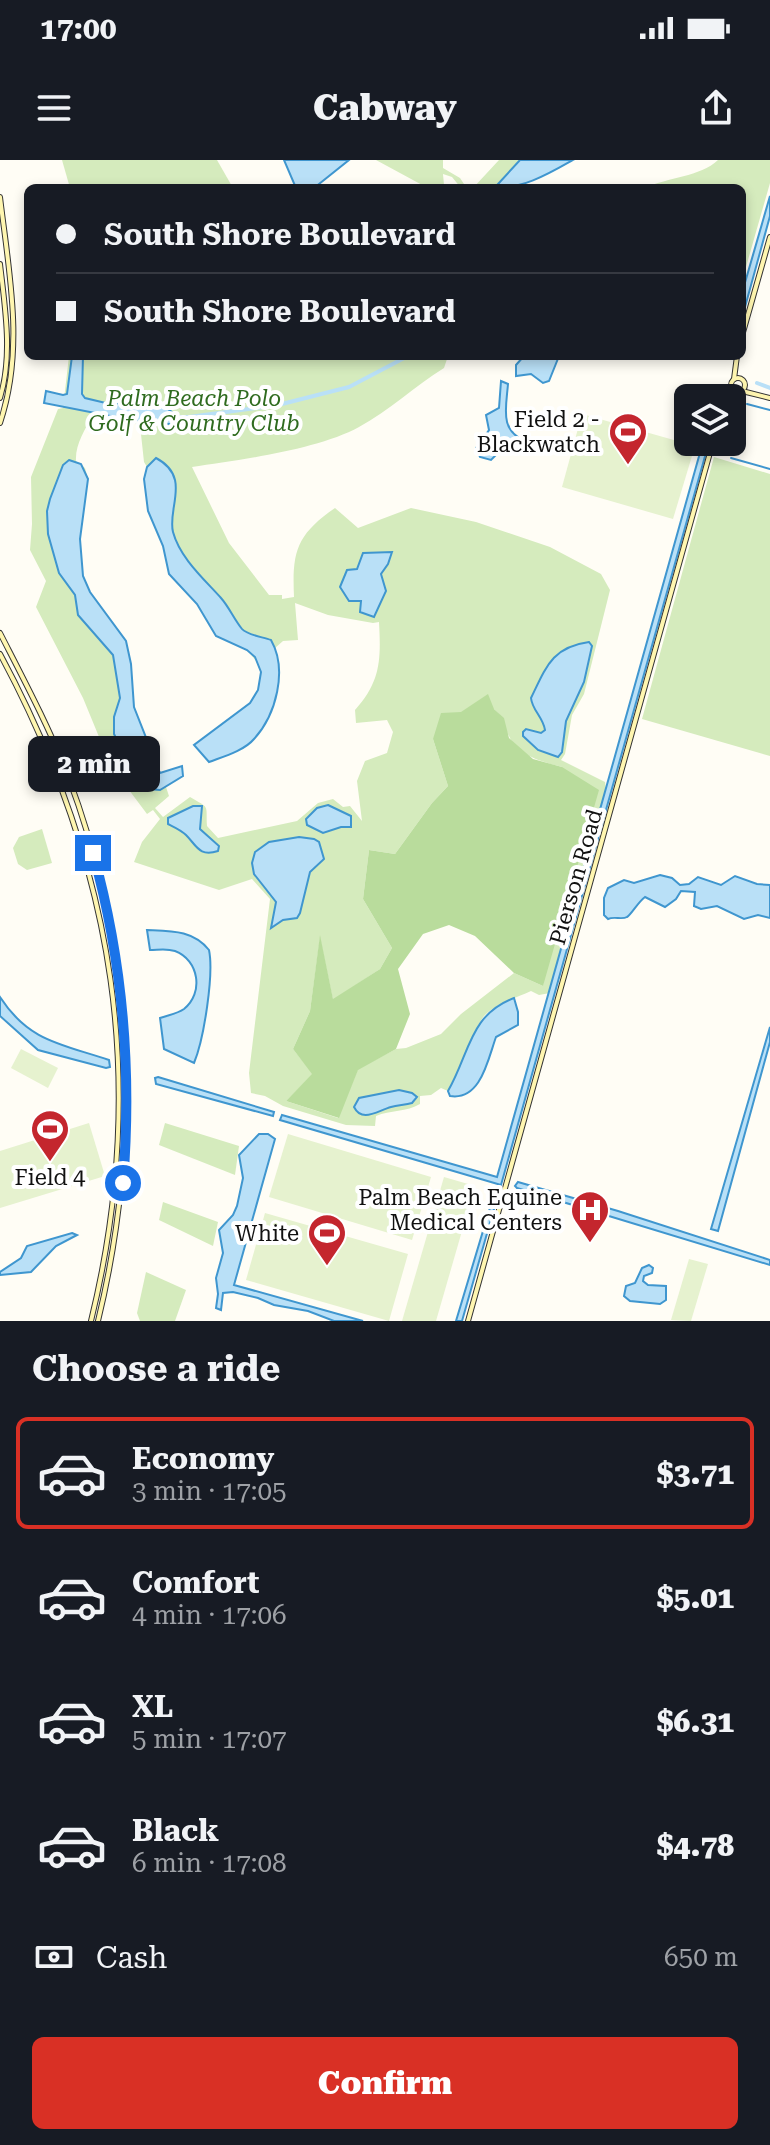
<!DOCTYPE html>
<html lang="en">
<head>
<meta charset="utf-8">
<style>
  :root { --surface:#171b24; --page:#20242c; --text:#f1f3f6; --muted:#9ea1a6; --line:#363941; --accent:#d93025 }
  body { margin:0; font-family:"Roboto Serif",serif; background:var(--page); color:var(--text); height:100vh; display:flex; flex-direction:column; font-size:30px; white-space:nowrap }
  * { box-sizing:border-box; margin:0 }
  p { font-size:26px; color:var(--muted) }
  .icon { flex:none; width:44px; height:44px; fill:none; stroke:currentColor; stroke-width:2; stroke-linecap:round; stroke-linejoin:round }
  .map { position:relative; height:1161px; overflow:hidden }
  .side { display:flex; flex-direction:column; background:var(--surface); flex:1 }
  .side>* { flex:none }
  .hud { position:absolute; left:24px; top:24px; width:722px; height:176px; border-radius:12px; box-shadow:0 4px 12px #0003; display:grid; align-content:center; height:176px; padding:0 32px; background:var(--surface) }
  .buttons { position:absolute; left:674px; top:224px; display:grid; gap:16px }
  .buttons a { display:grid; place-items:center; width:72px; height:72px; border-radius:12px; background:var(--surface); box-shadow:0 4px 12px #0003; font-size:40px }
  .end { position:absolute; width:36px; height:36px; margin:-18px; border:10px solid #1a73e8; background:#fff; box-shadow:0 0 0 4px #fff }
  .from { border-radius:50% }
  .bubble { position:absolute; height:56px; border-radius:12px; background:var(--surface); box-shadow:0 4px 12px #0003; font-size:26px; font-weight:800; line-height:56px; text-align:center }
  .hud b { display:flex; align-items:center; gap:28px; height:76px; font-size:30px }
  .hud b+b { border-top:2px solid var(--line) }
  .hud i { width:20px; height:20px; background:var(--text) }
  ul { padding:0; list-style:none }
  li { display:flex; align-items:center; gap:24px; height:112px; margin:0 16px 12px; padding:0 16px; border:4px solid transparent; border-radius:12px }
  li div { flex:1 }
  li b { display:block; font-size:30px }
  li em { font-style:normal; font-weight:800 }
  li.current { border-color:var(--accent) }
  li>.icon { width:72px; height:72px; stroke-width:1.5 }
  h2 { padding:0 32px; font-size:36px; line-height:96px }
  .pay { display:flex; align-items:center; gap:20px; height:88px; padding:0 32px; font-size:30px }
  .pay p { margin-inline-start:auto }
  .primary-button { display:flex; gap:16px; margin-top:auto; padding:16px 32px }
  .primary-button a { flex:1; height:92px; border-radius:12px; background:var(--accent); color:#fff; font-size:32px; font-weight:800; line-height:92px; text-align:center }
  .status { display:flex; justify-content:space-between; align-items:center; height:56px; padding:0 40px; background:var(--surface); direction:ltr }
  .status svg { height:22px; fill:currentColor }
  header { display:flex; justify-content:space-between; align-items:center; height:104px; padding:0 32px; background:var(--surface); font-size:36px; font-weight:800 }
  .map>svg:first-child { display:block }
  .green { fill:#d5ebbd; fill-rule:evenodd }
  .forest { fill:#b9dc9c }
  .pitch { fill:#e6f2cf }
  .water { fill:#b9e0f7; stroke:#3f96cf; stroke-width:2 }
  .lines { fill:none; stroke-linecap:round; stroke-linejoin:round }
  .stream { stroke:#3f96cf; stroke-width:2 }
  .canal { stroke:#b9e0f7; stroke-width:4 }
  .secondary-casing { stroke:#333; stroke-width:6 }
  .secondary { stroke:#fff6b0; stroke-width:4 }
  .route { stroke:#1a73e8; stroke-width:10 }
  .labels { text-anchor:middle; dominant-baseline:central; stroke-width:8; stroke-linejoin:round; paint-order:stroke }
  .park-label { font-size:22px; font-style:italic; fill:#2f6b1f; stroke:#fff }
  .poi-label { font-size:22px; fill:#111; stroke:#fff; text-anchor:end }
  .street-label { font-size:22px; fill:#111; stroke:#fff }
</style>
</head>
<body>
<div class="status"><b>17:00</b><svg viewBox="0 0 49 12"><path d="M0 12V9h3v3zM5 12V6h3v6zM10 12V3h3v9zM15 12V0h3v12zM26 1h20v11H26zM47 4h2v5h-2z"/></svg></div>
<header><svg class="icon" aria-label="menu" viewBox="0 0 24 24"><path d="M4 6h16M4 12h16M4 18h16"/></svg>Cabway<svg class="icon" aria-label="share" viewBox="0 0 24 24"><path d="M12 15V3M7 8l5-5 5 5M5 13v7h14v-7"/></svg></header>
<div class="map">
<svg width="770" height="1161" viewBox="0 0 770 1161">
  <rect width="100%" height="100%" fill="#fffdf5"/>
  <g class="green">
    <polygon points="62,0 217,0 233,28 70,28"/>
    <polygon points="376,0 443,0 443,8 460,18 466,27 473,28 499,0 573,0 527,22 508,28 461,28 452,17 443,14 444,25 424,26"/>
    <path d="M718,0h52v23l-28,98v-93h-97c23,-11 55,-11 73,-28z"/>
    <path d="M69,196h379l-4,12c-29,18 -55,43 -85,59 -42,23 -120,33 -167,40l37,76 40,52h13v4l12,-2c-2,-45 2,-62 41,-89l23,20 53,-20 65,14 74,25 51,27 9,16 -26,104 -12,21 -7,39 -4,6 44,22 1,9 -56,202 -11,2 -8,-4c-15,7 -34,12 -46,24 -8,7 -28,61 -37,76l-7,-3 -10,7 -11,1v8c-13,8 -30,6 -44,12l-1,10 -29,-1 -63,-19 -18,-10 -14,-3 -2,-20 21,-174 -18,-20 -33,11 -85,-28 8,-20 18,-23 -7,-9 -6,4 -36,-48 -28,-68 -47,-91 10,-26 -16,-31 2,-26 -1,-47 27,-68 5,-1zM93,255l47,10 4,37 3,5 -3,12 4,32 15,35 6,28 28,30 19,32 31,14 11,13 25,-22 15,-1 -3,-37 33,12 45,8 6,-1c2,37 2,59 -24,88l1,13 31,-3 6,12 -6,21 -22,8 -8,20 5,40 -12,-15 -7,1 -10,-8 -15,4 -21,18 -79,17 -11,-12c-1,-23 3,-17 -17,-29l-27,20 -8,-9 14,-12 -3,-9 17,-11 -1,-10 -22,7 -26,-66 -3,-43 -5,-23 -36,-49 -7,-16 -3,-37 8,-60 -3,-11 -9,-7c-1,-16 9,-32 17,-46zM494,549c13,11 8,14 15,27 9,20 34,26 53,31l-19,219 -29,-13 -53,41 -20,20 -35,14 -10,1 -38,20 -20,49 -52,-17 27,-27 -20,-25 17,-38 10,-73 13,62 47,-31 12,-21 -29,-49 6,-49 26,4 37,-51 16,-17 -15,-47z"/>
    <polygon points="714,297 770,314 770,596 642,559"/>
    <polygon points="42,669 52,703 27,710 18,704 13,688 19,677"/>
    <polygon points="165,963 239,986 235,1015 159,985"/>
    <polygon points="163,1042 218,1062 213,1086 159,1060"/>
    <polygon points="146,1112 186,1130 175,1161 140,1161 137,1153"/>
  </g>
  <polygon class="forest" points="488,534 494,549 504,558 509,578 533,599 562,607 599,630 543,826 514,813 475,776 449,765 423,774 398,809 410,854 396,889 358,910 339,958 286,941 312,914 293,889 310,851 320,775 333,839 380,809 392,788 363,739 369,690 395,694 432,643 448,626 433,579 441,553 461,552"/>
  <g class="pitch">
    <polygon points="582,254 695,286 673,359 562,327"/>
    <polygon points="21,889 58,908 48,928 11,908"/>
    <polygon points="89,963 105,1016 0,1048 0,991"/>
    <polygon points="288,974 431,1017 412,1080 269,1037"/>
    <polygon points="444,1017 475,1026 436,1161 402,1161"/>
    <polygon points="265,1053 408,1094 389,1161 246,1120"/>
    <polygon points="689,1099 708,1104 691,1161 671,1160"/>
  </g>
  <g class="water">
    <polygon points="284,0 349,0 314,28 296,28"/>
    <path d="M520,0h53c-16,9 -57,34 -75,24z"/>
    <polygon points="770,36 770,56 742,158 742,133"/>
    <polygon points="72,196 83,196 82,234 85,238 114,245 135,236 163,245 173,253 171,264 146,263 44,243 46,231 63,235 67,234"/>
    <polygon points="524,196 559,196 549,221 543,223 531,214 516,216 516,205"/>
    <path d="M501,221l7,3c-2,25 -9,47 19,58l-1,6 -22,-1 -13,13 -11,-3 -4,-9 13,-18 -3,-15 13,-7z"/>
    <polygon points="703,282 709,282 501,1025 280,960 282,955 497,1017"/>
    <path d="M156,298c36,19 11,50 17,74 7,26 31,47 48,66 8,9 13,21 21,31 5,6 21,8 29,11 17,30 5,75 -17,99 -10,12 -32,18 -45,23l-15,-17 56,-42 8,-13 3,-18 -6,-15 -8,-7 -31,-14 -19,-32 -28,-30 -6,-28 -15,-35 -4,-32 3,-12z"/>
    <polygon points="69,300 81,304 88,319 80,379 83,416 90,432 126,481 131,504 134,547 160,613 182,606 183,616 160,630 149,629 125,596 114,574 114,557 120,538 113,495 78,455 75,435 59,413 48,374 47,351 50,339 63,305"/>
    <polygon points="392,392 388,404 381,414 386,431 374,457 360,452 361,441 349,441 340,427 347,410 357,409 363,393"/>
    <path d="M589,482l3,4 -8,36 -18,39 -4,31 -4,5 -20,-7 -15,-14v-4l3,-3 15,4 4,-3c-2,-13 -13,-20 -14,-32 15,-31 21,-51 58,-56z"/>
    <polygon points="328,645 351,656 351,667 341,667 323,673 307,665 306,659 317,648"/>
    <path d="M193,646h9l-2,23 19,17 -1,5c-19,6 -21,-5 -32,-16 -5,-5 -12,-8 -18,-11v-6z"/>
    <polygon points="299,677 314,679 319,682 324,699 310,712 300,753 297,758 283,760 271,768 276,742 254,714 252,703 255,692 269,682"/>
    <path d="M660,715l12,3 8,7 9,-1 9,-7 23,8 14,-9 22,8 13,1v33l-12,-3 -14,4 -27,-13 -16,3 -7,-3 1,-14 -14,-1 -5,8 -11,8 -20,-10c-7,5 -14,18 -18,20 -5,3 -13,-1 -19,2l-4,-4v-17l4,-10 16,-8 10,3z"/>
    <path d="M147,770c24,1 46,0 62,20 5,24 -5,89 -15,113l-30,-14 -4,-31c8,-3 17,-4 24,-9 20,-16 15,-49 -9,-58 -9,-3 -17,-1 -25,-1z"/>
    <path d="M0,837c29,45 62,47 109,63l1,7 -4,1 -68,-18 -38,-34z"/>
    <path d="M514,838l4,14v13l-22,12c-8,22 -15,64 -46,59l-2,-5c22,-38 21,-76 66,-93z"/>
    <polygon points="770,867 770,882 718,1071 711,1069"/>
    <polygon points="158,917 274,952 273,956 156,924 155,918"/>
    <path d="M399,930l13,3 5,4 -5,6c-7,2 -14,2 -21,4 -14,4 -29,16 -37,0l5,-9z"/>
    <polygon points="259,974 268,974 275,979 234,1125 363,1161 334,1161 308,1151 274,1145 258,1138 233,1132 223,1133 221,1150 216,1148 218,1134 216,1118 223,1093 219,1070 233,1055 237,1046 243,1018 239,995"/>
    <polygon points="518,1022 618,1051 770,1100 770,1105 517,1028 515,1026"/>
    <polygon points="492,1041 496,1042 462,1161 456,1161"/>
    <polygon points="72,1073 77,1075 56,1086 31,1112 0,1115 0,1112 21,1098 27,1086"/>
    <polygon points="649,1105 653,1108 652,1113 644,1116 643,1121 648,1125 666,1126 666,1140 660,1144 630,1141 624,1136 626,1126 635,1123 642,1108"/>
  </g>
  <g class="lines">
    <g class="stream">
      <polyline points="747,244 770,250"/>
      <polyline points="731,298 770,309"/>
    </g>
    <g class="canal">
      <polyline points="757,223 770,228"/>
      <polyline points="170,257 189,257 278,245 349,227 408,196"/>
    </g>
    <defs>
      <g id="secondary">
        <path d="M0,37c9,76 25,152 0,226"/>
        <path d="M0,104c5,44 13,91 0,134"/>
        <polyline points="742,176 770,77"/>
        <circle cx="738" cy="225" r="7"/>
        <polyline points="734,219 737,196"/>
        <polyline points="742,231 770,238"/>
        <path d="M0,473c24,47 49,94 68,143 66,175 74,364 30,545"/>
        <path d="M0,494c115,214 149,430 91,667"/>
        <polyline points="468,1161 713,282"/>
      </g>
    </defs>
    <use href="#secondary" class="secondary-casing"/>
    <use href="#secondary" class="secondary"/>
  </g>
  <g class="lines">
    <path class="route" d="M93,693c30,108 39,219 30,330"/>
  </g>
  <defs>
    <symbol id="stadium-pin" viewBox="-11 -11 22 30"><path d="M0 17L-7.5 6A9.5 9.5 0 1 1 7.5 6Z" fill="#c4262e" stroke="#fff"/><path d="M0-5a6.5 5 0 1 0 0 10a6.5 5 0 1 0 0-10ZM-3.5-1.8h7v3.6h-7Z" fill="#fff"/></symbol>
    <symbol id="hospital-pin" viewBox="-11 -11 22 30"><path d="M0 17L-7.5 6A9.5 9.5 0 1 1 7.5 6Z" fill="#c4262e" stroke="#fff"/><path d="M-5-5h3v3.5h4V-5h3V5h-3V1.5h-4V5h-3Z" fill="#fff"/></symbol>
  </defs>
  <g fill-rule="evenodd">
    <use href="#stadium-pin" x="606" y="250" width="44" height="60"/>
    <use href="#stadium-pin" x="28" y="947" width="44" height="60"/>
    <use href="#hospital-pin" x="568" y="1028" width="44" height="60"/>
    <use href="#stadium-pin" x="305" y="1051" width="44" height="60"/>
  </g>
  <g class="labels">
    <g class="park-label">
      <text x="194" y="238">Palm Beach Polo<tspan x="194" dy="25">Golf &amp; Country Club</tspan></text>
    </g>
    <g class="poi-label">
      <text x="600" y="259">Field 2 -<tspan x="600" dy="25">Blackwatch</tspan></text>
      <text x="50" y="1017" text-anchor="middle">Field 4</text>
      <text x="562" y="1037">Palm Beach Equine<tspan x="562" dy="25">Medical Centers</tspan></text>
      <text x="299" y="1073">White</text>
    </g>
    <g class="street-label">
      <text transform="translate(576 717) rotate(-74)">Pierson Road</text>
    </g>
  </g>
</svg>
<div class="buttons">
<a><svg class="icon" aria-label="layers" viewBox="0 0 24 24"><path d="M12 4l9 5-9 5-9-5zM3 14l9 5 9-5"/></svg></a>
</div>
<i class="end from" style="left:123px;top:1023px"></i>
<i class="end" style="left:93px;top:693px"></i>
<div class="bubble" style="left:28px;top:576px;width:132px">2 min</div>
<div class="hud">
<b><i class="from"></i>South Shore Boulevard</b>
<b><i></i>South Shore Boulevard</b>
</div>
</div>
<section class="side">
<h2>Choose a ride</h2>
<ul>
<li class="current"><svg class="icon" aria-label="car" viewBox="0 0 24 24"><path d="M5 17H2v-5l4-1 3-4h7l3 4 3 1v5h-3M9 17h6M6 11h13"/><circle cx="7" cy="17" r="2"/><circle cx="17" cy="17" r="2"/></svg><div><b>Economy</b><p>3 min · 17:05</p></div><em>$3.71</em></li>
<li><svg class="icon" aria-label="car" viewBox="0 0 24 24"><path d="M5 17H2v-5l4-1 3-4h7l3 4 3 1v5h-3M9 17h6M6 11h13"/><circle cx="7" cy="17" r="2"/><circle cx="17" cy="17" r="2"/></svg><div><b>Comfort</b><p>4 min · 17:06</p></div><em>$5.01</em></li>
<li><svg class="icon" aria-label="car" viewBox="0 0 24 24"><path d="M5 17H2v-5l4-1 3-4h7l3 4 3 1v5h-3M9 17h6M6 11h13"/><circle cx="7" cy="17" r="2"/><circle cx="17" cy="17" r="2"/></svg><div><b>XL</b><p>5 min · 17:07</p></div><em>$6.31</em></li>
<li><svg class="icon" aria-label="car" viewBox="0 0 24 24"><path d="M5 17H2v-5l4-1 3-4h7l3 4 3 1v5h-3M9 17h6M6 11h13"/><circle cx="7" cy="17" r="2"/><circle cx="17" cy="17" r="2"/></svg><div><b>Black</b><p>6 min · 17:08</p></div><em>$4.78</em></li>
</ul>
<div class="pay"><svg class="icon" aria-label="cash" viewBox="0 0 24 24"><path d="M3 7h18v10H3z"/><circle cx="12" cy="12" r="2"/></svg>Cash<p>650 m</p></div>
<div class="primary-button"><a>Confirm</a></div>
</section>
</body>
</html>
